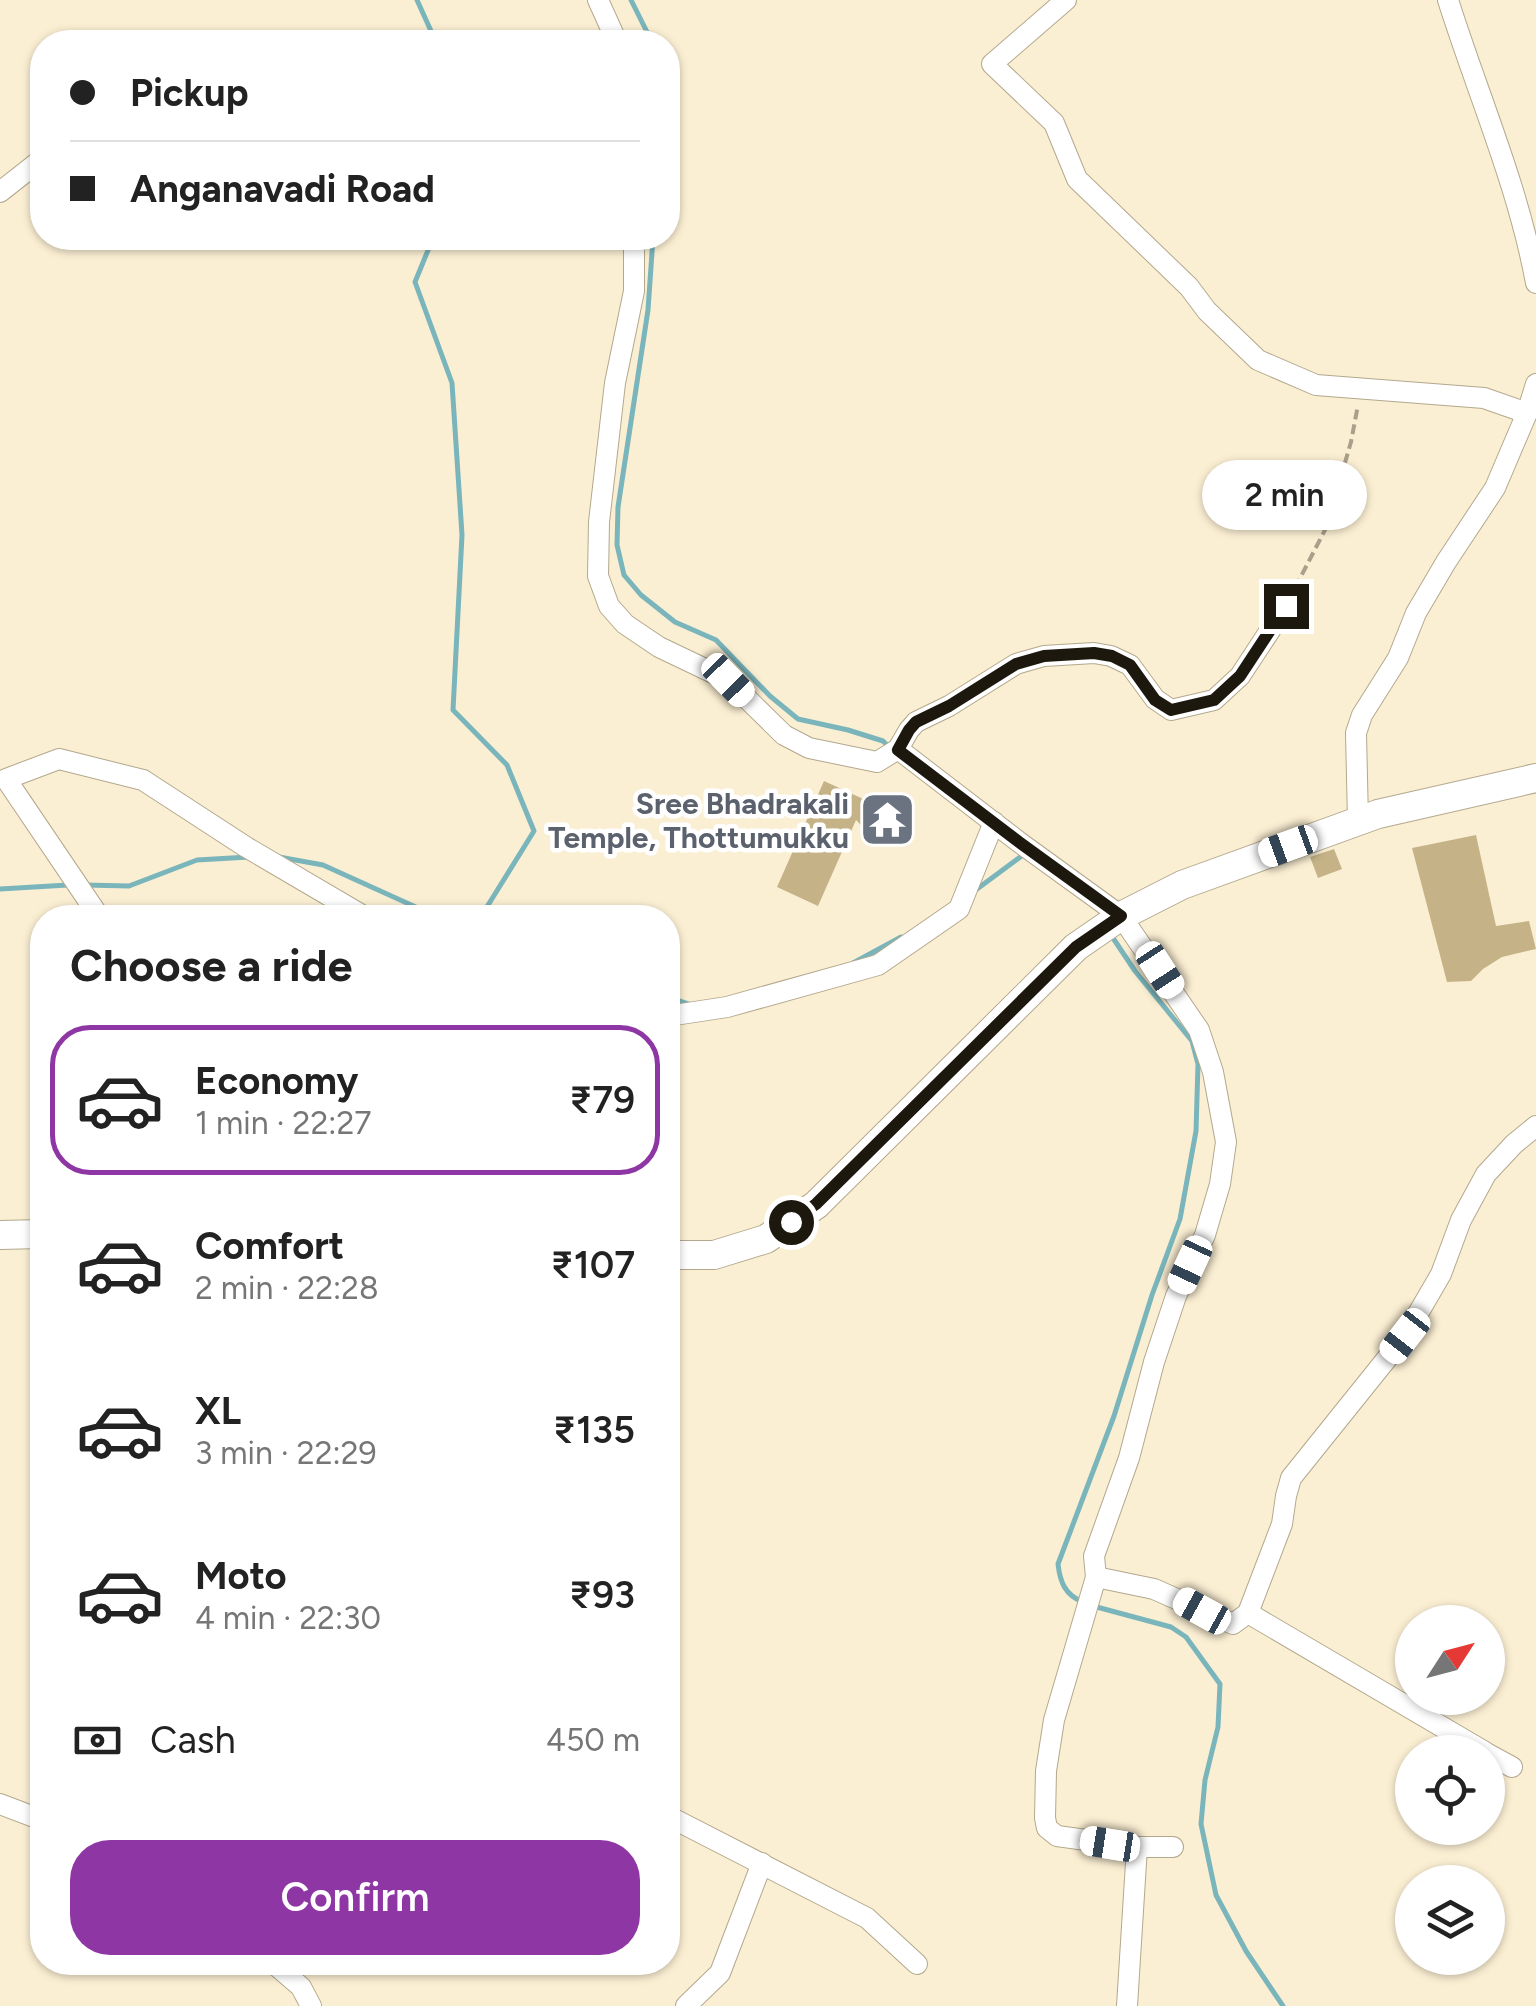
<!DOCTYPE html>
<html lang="en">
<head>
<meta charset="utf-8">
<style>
  :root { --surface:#fff; --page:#f2f2f2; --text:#222; --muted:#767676; --line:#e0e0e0; --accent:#8e37a4 }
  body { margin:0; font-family:Figtree,sans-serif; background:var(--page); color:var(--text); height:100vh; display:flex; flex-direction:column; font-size:38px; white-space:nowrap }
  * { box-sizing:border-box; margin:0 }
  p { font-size:32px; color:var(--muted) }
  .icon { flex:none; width:55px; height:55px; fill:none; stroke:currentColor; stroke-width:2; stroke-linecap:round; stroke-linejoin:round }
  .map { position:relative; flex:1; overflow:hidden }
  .side { position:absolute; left:30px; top:905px; width:650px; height:1070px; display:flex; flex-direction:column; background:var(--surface); border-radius:40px; box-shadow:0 2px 8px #0004 }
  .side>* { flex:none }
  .banner { position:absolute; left:30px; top:30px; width:650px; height:220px; border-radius:40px; box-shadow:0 2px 8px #0004; display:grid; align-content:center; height:220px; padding:0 40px; background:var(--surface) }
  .needle { width:65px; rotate:54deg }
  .tools { position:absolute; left:1395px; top:1605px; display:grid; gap:20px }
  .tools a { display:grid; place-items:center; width:110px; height:110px; border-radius:50%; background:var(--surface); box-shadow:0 2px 8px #0004; font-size:50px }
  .end { position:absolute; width:45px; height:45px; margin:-22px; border:12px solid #1d180e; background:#fff; box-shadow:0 0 0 5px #fff }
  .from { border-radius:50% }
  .bubble { position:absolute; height:70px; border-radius:35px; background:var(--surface); box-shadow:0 2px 8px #0004; font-size:32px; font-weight:600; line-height:70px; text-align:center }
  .car { position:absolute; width:30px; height:60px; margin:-30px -15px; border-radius:12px; box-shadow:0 0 8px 2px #0007; background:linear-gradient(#fff 24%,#345 0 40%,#fff 0 76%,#345 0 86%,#fff 0) }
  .banner b { display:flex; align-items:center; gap:35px; height:95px; font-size:38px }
  .banner b+b { border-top:2px solid var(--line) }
  .banner i { width:25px; height:25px; background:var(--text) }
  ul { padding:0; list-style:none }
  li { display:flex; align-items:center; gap:30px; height:150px; margin:0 20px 15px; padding:0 20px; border:5px solid transparent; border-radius:40px }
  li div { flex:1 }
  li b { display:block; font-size:38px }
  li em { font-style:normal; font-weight:600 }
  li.active { border-color:var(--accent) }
  li>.icon { width:90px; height:90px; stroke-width:1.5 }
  h2 { padding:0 40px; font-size:45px; line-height:120px }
  .pay { display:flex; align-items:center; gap:25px; height:110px; padding:0 40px; font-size:38px }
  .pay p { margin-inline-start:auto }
  .primary-button { display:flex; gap:20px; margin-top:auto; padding:20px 40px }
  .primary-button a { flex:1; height:115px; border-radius:40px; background:var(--accent); color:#fff; font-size:40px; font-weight:600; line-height:115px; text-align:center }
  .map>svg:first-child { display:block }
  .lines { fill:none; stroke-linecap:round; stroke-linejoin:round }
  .stream { stroke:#7ab5bc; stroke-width:5 }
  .building { fill:#c5b387 }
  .minor-casing { stroke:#b3a88d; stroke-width:22 }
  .secondary-casing { stroke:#b3a88d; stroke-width:30 }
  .path { stroke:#a99f8a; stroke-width:4; stroke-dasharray:10 5; stroke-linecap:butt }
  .minor { stroke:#fff; stroke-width:20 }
  .secondary { stroke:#fff; stroke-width:28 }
  .route { stroke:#1d180e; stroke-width:12 }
  .labels { text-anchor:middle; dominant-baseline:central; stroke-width:9; stroke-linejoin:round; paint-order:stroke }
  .worship-label { font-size:30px; font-weight:bold; fill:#5b616d; stroke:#fff; text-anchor:end }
</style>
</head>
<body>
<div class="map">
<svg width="1536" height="2006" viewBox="0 0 1536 2006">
  <rect width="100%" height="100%" fill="#fbefd3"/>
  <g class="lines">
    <g class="stream">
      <polyline points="417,0 436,42"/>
      <polyline points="631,0 647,32 648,42"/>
      <polyline points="433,238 415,282 452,383 462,535 453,710 507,765 534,831 480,918"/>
      <polyline points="653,238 648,310 618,507 617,545 624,575 641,595 675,622 716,640 770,696 798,719 848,730 883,741 890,748"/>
      <polyline points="279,857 323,865 440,918"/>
      <polyline points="84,885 129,886 197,860 249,857"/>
      <polyline points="0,889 68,885"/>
      <polyline points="973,892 1023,855"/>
      <polyline points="853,963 901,937"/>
      <polyline points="668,997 689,1004"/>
      <path d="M1083,1602c-18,-7 -23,-20 -25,-38l56,-148 38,-121 28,-76 16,-88 2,-67 -6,-23 -57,-70 -24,-36"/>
      <polyline points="1093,1606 1171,1627 1186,1637 1220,1684 1218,1727 1205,1780 1201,1824 1216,1895 1246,1951 1283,2006"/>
    </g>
  </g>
  <g class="building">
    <polygon points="824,781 883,808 895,796 912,813 880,845 856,820 818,906 777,887"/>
    <polygon points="1476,835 1496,926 1529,921 1536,949 1502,957 1483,969 1471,981 1447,982 1412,848"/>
    <polygon points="1334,849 1342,869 1318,878 1310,857"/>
  </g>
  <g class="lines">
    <defs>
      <g id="minor">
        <polyline points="598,0 617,42"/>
        <polyline points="1066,0 992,64 1054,123 1077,179 1189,287 1207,311 1258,360 1316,385 1484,398 1527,413 1495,488 1446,562 1416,613 1398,658 1362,715 1356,733 1358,821"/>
        <path d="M1448,0c30,95 70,185 88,283"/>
        <polyline points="0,192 42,159"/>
        <polyline points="634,238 634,291 615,383 599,522 598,576 609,606 625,624 659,647 728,680 784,735 809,748 877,762 898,749"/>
        <polyline points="1527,413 1536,384"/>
        <polyline points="898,749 1019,842 1121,916 1199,1030 1213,1072 1226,1142 1220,1184 1205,1235 1176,1296 1154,1362 1129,1458 1094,1556 1096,1577 1054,1720 1046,1771 1045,1818 1047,1828 1057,1836 1137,1847 1127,2006"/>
        <polyline points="898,749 909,730 916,722 949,706 1016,664 1044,656 1094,653 1111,656 1130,665 1155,699 1171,710 1214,700 1240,676 1286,606"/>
        <polyline points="100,918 6,779 59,759 143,780 246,847 367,918"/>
        <polyline points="668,1016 727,1007 878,965 959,909 994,822"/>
        <polyline points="1096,1577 1154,1589 1233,1624 1248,1613 1282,1524 1286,1496 1291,1478 1405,1336 1441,1274 1461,1220 1486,1174 1514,1144 1536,1126"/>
        <polyline points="1248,1613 1485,1752"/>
        <polyline points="1488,1754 1512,1767"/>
        <polyline points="0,1804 42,1820"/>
        <polyline points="668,1816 867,1918 917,1964"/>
        <polyline points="1137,1847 1173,1847"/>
        <polyline points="272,1962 301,1987 311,2006"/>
        <polyline points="686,2006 720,1973 762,1863"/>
      </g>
      <g id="secondary">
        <polyline points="0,1235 42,1234"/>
        <polyline points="668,1255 714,1255 766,1239 816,1205 1076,947 1121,916 1182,885 1378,814 1536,778"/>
      </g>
    </defs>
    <use href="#minor" class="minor-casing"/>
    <use href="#secondary" class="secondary-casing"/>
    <polyline class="path" points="1295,588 1326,528 1351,442 1358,405"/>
    <use href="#minor" class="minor"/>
    <use href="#secondary" class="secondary"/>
  </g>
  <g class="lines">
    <polyline class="route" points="791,1222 816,1204 1076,947 1121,916 1019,842 898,750 909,730 916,722 949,706 1016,664 1044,656 1094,653 1112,656 1130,665 1155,700 1171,710 1214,700 1240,676 1286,606"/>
  </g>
  <defs>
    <symbol id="temple-square" viewBox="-11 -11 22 22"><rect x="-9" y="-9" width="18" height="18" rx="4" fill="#6b7280" stroke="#fff"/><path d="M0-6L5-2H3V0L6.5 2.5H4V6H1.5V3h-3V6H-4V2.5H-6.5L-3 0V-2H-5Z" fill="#fff"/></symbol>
  </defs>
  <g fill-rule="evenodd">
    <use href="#temple-square" x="856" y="788" width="63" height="63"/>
  </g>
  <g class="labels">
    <g class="worship-label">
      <text x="849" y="803">Sree Bhadrakali<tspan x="849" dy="34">Temple, Thottumukku</tspan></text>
    </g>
  </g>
</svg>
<div class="tools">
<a><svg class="needle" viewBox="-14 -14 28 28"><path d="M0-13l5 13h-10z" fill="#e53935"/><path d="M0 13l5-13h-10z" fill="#767676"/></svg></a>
<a><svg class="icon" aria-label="locate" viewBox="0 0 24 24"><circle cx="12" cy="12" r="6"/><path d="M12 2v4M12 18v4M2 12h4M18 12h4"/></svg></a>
<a><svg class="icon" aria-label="layers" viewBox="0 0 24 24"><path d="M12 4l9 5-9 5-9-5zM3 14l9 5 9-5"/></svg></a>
</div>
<i class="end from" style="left:791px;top:1222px"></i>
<i class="end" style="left:1286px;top:606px"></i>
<div class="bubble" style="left:1202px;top:460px;width:165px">2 min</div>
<i class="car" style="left:728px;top:680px;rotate:136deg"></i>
<i class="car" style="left:1288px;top:846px;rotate:250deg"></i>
<i class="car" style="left:1160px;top:970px;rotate:147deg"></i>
<i class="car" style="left:1190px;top:1265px;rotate:205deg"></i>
<i class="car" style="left:1405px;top:1336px;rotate:218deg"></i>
<i class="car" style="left:1202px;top:1611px;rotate:299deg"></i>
<i class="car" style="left:1110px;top:1844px;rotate:279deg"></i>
<div class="banner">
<b><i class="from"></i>Pickup</b>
<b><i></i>Anganavadi Road</b>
</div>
<section class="side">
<h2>Choose a ride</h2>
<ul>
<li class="active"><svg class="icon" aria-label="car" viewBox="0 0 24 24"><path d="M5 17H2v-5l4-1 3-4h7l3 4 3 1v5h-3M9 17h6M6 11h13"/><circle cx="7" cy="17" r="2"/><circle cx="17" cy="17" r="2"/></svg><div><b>Economy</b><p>1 min · 22:27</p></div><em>₹79</em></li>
<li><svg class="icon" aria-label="car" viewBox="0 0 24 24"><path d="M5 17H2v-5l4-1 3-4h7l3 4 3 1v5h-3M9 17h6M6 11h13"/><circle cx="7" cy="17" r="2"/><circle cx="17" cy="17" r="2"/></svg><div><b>Comfort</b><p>2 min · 22:28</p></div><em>₹107</em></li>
<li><svg class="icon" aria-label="car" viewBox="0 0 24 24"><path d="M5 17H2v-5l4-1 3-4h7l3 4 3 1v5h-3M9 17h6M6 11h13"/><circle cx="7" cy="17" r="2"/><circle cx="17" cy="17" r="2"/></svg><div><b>XL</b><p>3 min · 22:29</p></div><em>₹135</em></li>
<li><svg class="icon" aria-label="car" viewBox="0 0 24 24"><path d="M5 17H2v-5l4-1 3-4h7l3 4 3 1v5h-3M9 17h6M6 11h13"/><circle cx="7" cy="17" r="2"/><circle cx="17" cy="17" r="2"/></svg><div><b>Moto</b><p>4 min · 22:30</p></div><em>₹93</em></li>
</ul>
<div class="pay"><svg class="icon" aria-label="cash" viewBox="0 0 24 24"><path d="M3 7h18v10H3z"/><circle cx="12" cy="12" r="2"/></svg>Cash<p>450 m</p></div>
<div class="primary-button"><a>Confirm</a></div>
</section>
</div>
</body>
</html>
